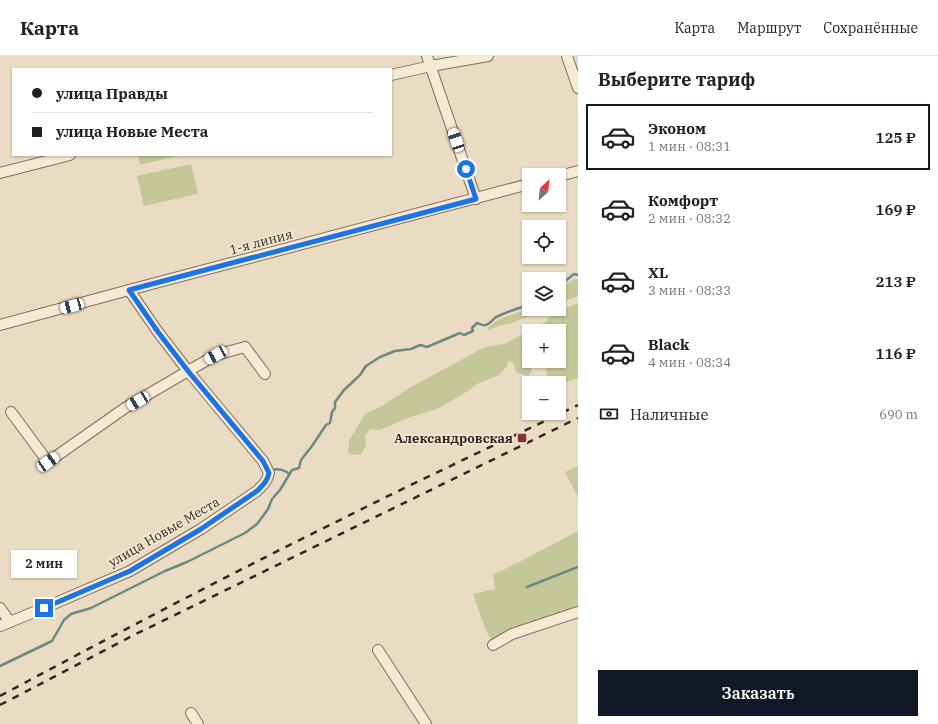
<!DOCTYPE html>
<html lang="ru">
<head>
<meta charset="utf-8">
<style>
  :root { --surface:#fff; --page:#f2f2f2; --text:#202124; --muted:#757577; --line:#e0e0e0; --accent:#111827 }
  body { margin:0; font-family:"IBM Plex Serif",serif; background:var(--page); color:var(--text); height:100vh; display:flex; flex-direction:column; font-size:15px; white-space:nowrap }
  * { box-sizing:border-box; margin:0 }
  p { font-size:13px; color:var(--muted) }
  .icon { flex:none; width:22px; height:22px; fill:none; stroke:currentColor; stroke-width:2; stroke-linecap:round; stroke-linejoin:round }
  .map { position:relative; flex:1; overflow:hidden }
  .details { display:flex; flex-direction:column; background:var(--surface); width:360px }
  .details>* { flex:none }
  .banner { position:absolute; left:12px; top:12px; width:380px; height:88px; border-radius:0px; box-shadow:0 1px 3px #0004; display:grid; align-content:center; height:88px; padding:0 20px; background:var(--surface) }
  .needle { width:26px; rotate:27deg }
  .controls { position:absolute; left:522px; top:112px; display:grid; gap:8px }
  .controls a { display:grid; place-items:center; width:44px; height:44px; border-radius:0px; background:var(--surface); box-shadow:0 1px 3px #0004; font-size:20px }
  .end { position:absolute; width:18px; height:18px; margin:-9px; border:5px solid #1a73e8; background:#fff; box-shadow:0 0 0 2px #fff }
  .from { border-radius:50% }
  .bubble { position:absolute; height:28px; border-radius:0px; background:var(--surface); box-shadow:0 1px 3px #0004; font-size:13px; font-weight:600; line-height:28px; text-align:center }
  .car { position:absolute; width:12px; height:24px; margin:-12px -6px; border-radius:5px; box-shadow:0 0 3px 1px #0007; background:linear-gradient(#fff 24%,#345 0 40%,#fff 0 76%,#345 0 86%,#fff 0) }
  .banner b { display:flex; align-items:center; gap:14px; height:38px; font-size:15px }
  .banner b+b { border-top:1px solid var(--line) }
  .banner i { width:10px; height:10px; background:var(--text) }
  ul { padding:0; list-style:none }
  li { display:flex; align-items:center; gap:12px; height:66px; margin:0 8px 6px; padding:0 12px; border:2px solid transparent; border-radius:0px }
  li div { flex:1 }
  li b { display:block; font-size:15px }
  li em { font-style:normal; font-weight:600 }
  li.active { border-color:var(--accent) }
  li>.icon { width:36px; height:36px; stroke-width:1.5 }
  h2 { padding:0 20px; font-size:18px; line-height:48px }
  .pay { display:flex; align-items:center; gap:10px; height:44px; padding:0 20px; font-size:15px }
  .pay p { margin-inline-start:auto }
  .cta { display:flex; gap:8px; margin-top:auto; padding:8px 20px }
  .cta a { flex:1; height:46px; border-radius:0px; background:var(--accent); color:#fff; font-size:16px; font-weight:600; line-height:46px; text-align:center }
  header { display:flex; align-items:center; gap:24px; box-sizing:border-box; height:56px; padding:0 20px; background:var(--surface); border-bottom:1px solid var(--line) }
  header strong { font-size:19px }
  nav { display:flex; gap:22px; margin-inline-start:auto; font-size:14px }
  main { display:flex; flex:1; min-height:0 }
  .map>svg:first-child { display:block }
  .green { fill:#c4c797 }
  .lines { fill:none; stroke-linecap:round; stroke-linejoin:round }
  .stream { stroke:#6c8a81; stroke-width:2.5 }
  .minor-casing { stroke:#826e5b; stroke-width:12 }
  .minor { stroke:#f6ead4; stroke-width:10 }
  .rail { stroke:#33271e; stroke-width:2.5; stroke-dasharray:7 7; stroke-linecap:butt }
  .route { stroke:#1a73e8; stroke-width:5 }
  .poi-dot { fill:#8c2f35; stroke:#f2e7d1; stroke-width:1.5 }
  .labels { text-anchor:middle; dominant-baseline:central; stroke-width:3.5; stroke-linejoin:round; paint-order:stroke }
  .street-label { font-size:13px; fill:#33271e; stroke:#f2e7d1 }
  .poi-label { font-size:13px; font-weight:bold; fill:#33271e; stroke:#f2e7d1; text-anchor:end }
</style>
</head>
<body>
<header>
<strong>Карта</strong>
<nav><a>Карта</a><a>Маршрут</a><a>Сохранённые</a></nav>
</header>
<main>
<div class="map">
<svg width="578" height="668" viewBox="0 0 578 668">
  <rect width="100%" height="100%" fill="#eadcc2"/>
  <g class="green">
    <polygon points="138,99 182,99 140,109"/>
    <polygon points="191,108 198,138 144,150 137,120"/>
    <polygon points="574,223 578,223 578,240 567,244 559,243 559,234"/>
    <path d="M578,247v75c-10,4 -17,7 -28,2l-4,-8 2,-11h11v-30h-30v21l-2,1 -1,9 4,4 2,6 -4,4 -12,-4 -3,-10 -5,-1 -1,5 -8,9 -22,9 -9,7 -31,18 -27,8 -30,13 -10,-1 -5,7 1,10 -5,8 -9,1 -4,-3 1,-11 16,-27 15,-7 31,-20 74,-40 19,-3 17,-9 24,-13 10,-12 16,-4z"/>
    <polygon points="529,252 529,253 543,253 515,266 498,270 487,275 488,272 498,264"/>
    <polygon points="578,410 578,441 565,416"/>
    <polygon points="578,475 578,551 512,574 493,586 486,575 473,538 495,533 493,519 517,507"/>
  </g>
  <g class="lines">
    <g class="stream">
      <polyline points="559,230 574,218 578,219"/>
      <path d="M272,414c7,-2 12,0 18,4"/>
      <polyline points="527,531 578,511"/>
      <path d="M0,610l52,-25 12,-21 7,-6 20,-6 74,-37 22,-9 58,-29 12,-9 6,-8 5,-7 4,-10 8,-9 12,-20 7,-2 2,-8 11,-14 14,-21 4,-2 2,-11 3,-4v-6l9,-12 16,-15 6,-9 14,-9 15,-6 16,-2 9,-4 7,2 33,-14 4,2 9,-4 -1,-3 5,-5c3,1 6,3 9,2 4,-1 7,-6 10,-8 11,-5 22,-9 33,-12"/>
    </g>
    <defs>
      <g id="minor">
        <polyline points="427,0 476,143"/>
        <polyline points="567,0 578,32"/>
        <polyline points="391,19 431,10 488,0"/>
        <polyline points="0,117 70,99"/>
        <polyline points="559,120 578,115"/>
        <polyline points="0,269 129,234 529,128"/>
        <polyline points="11,356 48,406 125,352 188,315 216,299 245,291 265,318"/>
        <polyline points="0,552 10,566"/>
        <path d="M0,570l44,-18 86,-37 71,-42 56,-38c6,-6 10,-9 12,-18l-6,-12 -75,-90 -30,-39 -29,-42"/>
        <polyline points="493,589 512,578 578,556"/>
        <polyline points="378,594 426,668"/>
        <polyline points="191,657 198,668"/>
      </g>
    </defs>
    <use href="#minor" class="minor-casing"/>
    <use href="#minor" class="minor"/>
    <g class="rail">
      <path d="M0,640c114,-61 228,-121 344,-178 77,-39 156,-75 234,-113"/>
      <polyline points="0,649 136,578 578,362"/>
    </g>
  </g>
  <g class="lines">
    <path class="route" d="M44,552l86,-37 71,-42 56,-38c6,-6 10,-9 12,-18l-6,-12 -75,-90 -30,-39 -29,-42 347,-91 -10,-30"/>
  </g>
  <rect class="poi-dot" x="517" y="377" width="10" height="10" rx="2"/>
  <g class="labels">
    <g class="street-label">
      <text transform="translate(261 186) rotate(-15)">1-я линия</text>
      <text transform="translate(164 476) rotate(-30)">улица Новые Места</text>
    </g>
    <g class="poi-label">
      <text x="513" y="382">Александровская</text>
    </g>
  </g>
</svg>
<div class="controls">
<a><svg class="needle" viewBox="-14 -14 28 28"><path d="M0-13l5 13h-10z" fill="#e53935"/><path d="M0 13l5-13h-10z" fill="#757577"/></svg></a>
<a><svg class="icon" aria-label="locate" viewBox="0 0 24 24"><circle cx="12" cy="12" r="6"/><path d="M12 2v4M12 18v4M2 12h4M18 12h4"/></svg></a>
<a><svg class="icon" aria-label="layers" viewBox="0 0 24 24"><path d="M12 4l9 5-9 5-9-5zM3 14l9 5 9-5"/></svg></a>
<a>+</a>
<a>−</a>
</div>
<i class="end from" style="left:466px;top:113px"></i>
<i class="end" style="left:44px;top:552px"></i>
<div class="bubble" style="left:11px;top:494px;width:66px">2 мин</div>
<i class="car" style="left:456px;top:84px;rotate:341deg"></i>
<i class="car" style="left:72px;top:250px;rotate:255deg"></i>
<i class="car" style="left:216px;top:299px;rotate:241deg"></i>
<i class="car" style="left:138px;top:345px;rotate:239deg"></i>
<i class="car" style="left:48px;top:406px;rotate:55deg"></i>
<div class="banner">
<b><i class="from"></i>улица Правды</b>
<b><i></i>улица Новые Места</b>
</div>
</div>
<section class="details">
<h2>Выберите тариф</h2>
<ul>
<li class="active"><svg class="icon" aria-label="car" viewBox="0 0 24 24"><path d="M5 17H2v-5l4-1 3-4h7l3 4 3 1v5h-3M9 17h6M6 11h13"/><circle cx="7" cy="17" r="2"/><circle cx="17" cy="17" r="2"/></svg><div><b>Эконом</b><p>1 мин · 08:31</p></div><em>125 ₽</em></li>
<li><svg class="icon" aria-label="car" viewBox="0 0 24 24"><path d="M5 17H2v-5l4-1 3-4h7l3 4 3 1v5h-3M9 17h6M6 11h13"/><circle cx="7" cy="17" r="2"/><circle cx="17" cy="17" r="2"/></svg><div><b>Комфорт</b><p>2 мин · 08:32</p></div><em>169 ₽</em></li>
<li><svg class="icon" aria-label="car" viewBox="0 0 24 24"><path d="M5 17H2v-5l4-1 3-4h7l3 4 3 1v5h-3M9 17h6M6 11h13"/><circle cx="7" cy="17" r="2"/><circle cx="17" cy="17" r="2"/></svg><div><b>XL</b><p>3 мин · 08:33</p></div><em>213 ₽</em></li>
<li><svg class="icon" aria-label="car" viewBox="0 0 24 24"><path d="M5 17H2v-5l4-1 3-4h7l3 4 3 1v5h-3M9 17h6M6 11h13"/><circle cx="7" cy="17" r="2"/><circle cx="17" cy="17" r="2"/></svg><div><b>Black</b><p>4 мин · 08:34</p></div><em>116 ₽</em></li>
</ul>
<div class="pay"><svg class="icon" aria-label="cash" viewBox="0 0 24 24"><path d="M3 7h18v10H3z"/><circle cx="12" cy="12" r="2"/></svg>Наличные<p>690 m</p></div>
<div class="cta"><a>Заказать</a></div>
</section>
</main>
</body>
</html>
